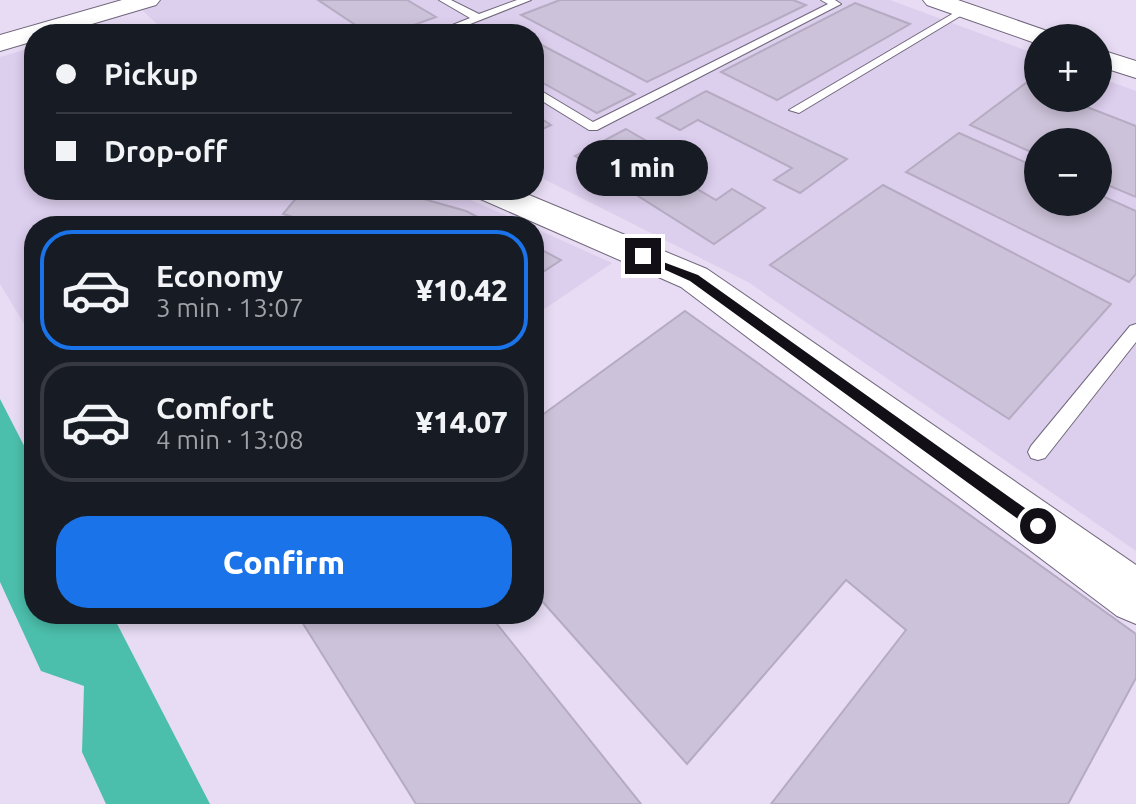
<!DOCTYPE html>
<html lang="en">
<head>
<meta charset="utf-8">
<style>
  :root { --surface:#171b24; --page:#20242c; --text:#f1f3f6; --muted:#9ea1a6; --line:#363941; --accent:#1a73e8 }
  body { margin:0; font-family:Ubuntu,sans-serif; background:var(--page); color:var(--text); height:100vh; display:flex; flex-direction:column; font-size:30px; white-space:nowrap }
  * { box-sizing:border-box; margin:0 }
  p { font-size:26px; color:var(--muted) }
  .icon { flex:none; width:44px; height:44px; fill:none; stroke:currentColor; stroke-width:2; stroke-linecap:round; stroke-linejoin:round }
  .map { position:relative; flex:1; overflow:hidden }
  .sheet { position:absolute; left:24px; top:216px; width:520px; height:408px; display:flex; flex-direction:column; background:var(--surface); border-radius:32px; box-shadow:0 4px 12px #0003 }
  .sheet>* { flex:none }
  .hud { position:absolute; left:24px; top:24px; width:520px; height:176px; border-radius:32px; box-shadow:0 4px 12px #0003; display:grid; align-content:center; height:176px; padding:0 32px; background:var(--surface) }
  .fabs { position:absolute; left:1024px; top:24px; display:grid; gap:16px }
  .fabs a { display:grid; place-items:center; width:88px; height:88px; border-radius:50%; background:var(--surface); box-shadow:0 4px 12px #0003; font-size:40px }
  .end { position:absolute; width:36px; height:36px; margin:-18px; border:10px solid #120f17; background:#fff; box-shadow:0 0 0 4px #fff }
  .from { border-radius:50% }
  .bubble { position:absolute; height:56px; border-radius:28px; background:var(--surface); box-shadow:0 4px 12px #0003; font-size:26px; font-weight:800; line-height:56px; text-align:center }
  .hud b { display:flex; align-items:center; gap:28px; height:76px; font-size:30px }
  .hud b+b { border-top:2px solid var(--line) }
  .hud i { width:20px; height:20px; background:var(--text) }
  ul { padding:14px 0 0; list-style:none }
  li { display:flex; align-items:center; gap:24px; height:120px; margin:0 16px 12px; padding:0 16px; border:4px solid var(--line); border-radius:32px }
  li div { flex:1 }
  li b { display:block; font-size:30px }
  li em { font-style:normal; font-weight:800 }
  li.selected { border-color:var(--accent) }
  li>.icon { width:72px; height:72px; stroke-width:1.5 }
  .cta { display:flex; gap:16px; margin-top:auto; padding:16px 32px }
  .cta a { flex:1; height:92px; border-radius:32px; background:var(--accent); color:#fff; font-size:32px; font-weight:800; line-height:92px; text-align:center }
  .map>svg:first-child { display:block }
  .built { fill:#dcceed; fill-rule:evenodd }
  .water { fill:#4cbfac }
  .building { fill:#ccc2d9; stroke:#b5abc2; stroke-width:2 }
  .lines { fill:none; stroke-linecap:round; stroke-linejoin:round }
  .service-casing { stroke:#70667b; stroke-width:2 }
  .tertiary-casing { stroke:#70667b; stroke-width:2 }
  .primary-casing { stroke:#70667b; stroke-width:2 }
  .service { fill:#fff; fill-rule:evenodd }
  .tertiary { fill:#fff; fill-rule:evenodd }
  .primary { fill:#fff; fill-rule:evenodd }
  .route { fill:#120f17 }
</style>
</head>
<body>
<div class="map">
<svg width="1136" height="804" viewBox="0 0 1136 804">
  <rect width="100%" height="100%" fill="#e7dcf4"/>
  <g class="built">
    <path d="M131,0h759l148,55v43h60v-21l38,14v460l-388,-269 -214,-108v-140h-366zM1038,142h60v60h-60z"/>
    <polygon points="34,47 34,190 448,190 530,226 34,226 34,340 0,284 0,57"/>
    <polygon points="534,228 612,263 534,316"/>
  </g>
  <polygon class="water" points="0,399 34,465 34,614 112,614 210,804 106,804 82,752 84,686 41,671 0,582"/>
  <g class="building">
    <polygon points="318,0 407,0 436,17 389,34 369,34"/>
    <polygon points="560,0 793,0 806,5 647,82 521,15"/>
    <polygon points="855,3 910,24 777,100 721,72"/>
    <polygon points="534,41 635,94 597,113 534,78"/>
    <polygon points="1026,83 1038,88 1038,98 1064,98 1136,126 1136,197 1098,181 1098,142 1038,142 1038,155 970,125"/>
    <polygon points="706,91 847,159 800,193 774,180 792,168 698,120 680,130 657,118"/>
    <polygon points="534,114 551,125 534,133"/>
    <polygon points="626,129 657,147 641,156 716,200 732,189 765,208 714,244 575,156"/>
    <polygon points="959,133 1038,168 1038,202 1098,202 1098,194 1136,211 1136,274 1129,282 906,172"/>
    <polygon points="883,185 1111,304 1009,419 770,265"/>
    <polygon points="303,190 392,190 466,211 495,226 323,226 283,214"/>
    <polygon points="534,246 561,260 534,278"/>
    <polygon points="685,311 1136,634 1136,678 1068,804 771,804 906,630 846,580 687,764 534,592 534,421"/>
    <polygon points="297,614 489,614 641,804 416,804"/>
  </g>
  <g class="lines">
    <defs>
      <g id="service">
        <polygon points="439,0 451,0 479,14 517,0 531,0 445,34 430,34 470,18"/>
        <polygon points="821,0 835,0 841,4 597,130 589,130 534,96 534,88 538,89 593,122 828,4"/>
        <polygon points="964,7 969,10 967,12 799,113 789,110"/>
        <polygon points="1136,324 1136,342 1045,458 1038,460 1031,458 1028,452 1031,446 1130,326"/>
      </g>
      <g id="tertiary">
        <polygon points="122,0 160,0 156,5 58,34 34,34 34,41 0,51 0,35"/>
        <polygon points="471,190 517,190 707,269 1136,565 1136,624 1117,616 681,287 476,197"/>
      </g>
      <g id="primary">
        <polygon points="923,0 958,0 1053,33 1057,38 1038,38 1038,44 1035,43 927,5"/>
        <polygon points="1098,49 1136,61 1136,78 1098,66"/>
      </g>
    </defs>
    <use href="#service" class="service-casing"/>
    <use href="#tertiary" class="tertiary-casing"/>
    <use href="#primary" class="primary-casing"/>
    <use href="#service" class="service"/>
    <use href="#tertiary" class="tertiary"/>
    <use href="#primary" class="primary"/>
  </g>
  <polygon class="route" points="639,253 698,275 1043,521 1043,530 1033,530 690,281 639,258"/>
</svg>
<div class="fabs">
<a>+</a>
<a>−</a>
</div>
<i class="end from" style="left:1038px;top:526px"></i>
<i class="end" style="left:643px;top:256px"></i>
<div class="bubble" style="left:576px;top:140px;width:132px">1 min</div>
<div class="hud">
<b><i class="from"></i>Pickup</b>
<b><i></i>Drop-off</b>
</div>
<section class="sheet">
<ul>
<li class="selected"><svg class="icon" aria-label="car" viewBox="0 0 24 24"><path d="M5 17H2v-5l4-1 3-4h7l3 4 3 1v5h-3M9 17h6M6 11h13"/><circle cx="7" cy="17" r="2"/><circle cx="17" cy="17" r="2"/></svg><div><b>Economy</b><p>3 min · 13:07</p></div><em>¥10.42</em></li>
<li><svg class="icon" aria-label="car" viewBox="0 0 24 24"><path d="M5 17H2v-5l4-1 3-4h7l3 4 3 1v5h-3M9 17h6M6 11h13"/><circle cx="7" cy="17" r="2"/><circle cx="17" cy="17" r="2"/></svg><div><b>Comfort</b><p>4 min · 13:08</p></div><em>¥14.07</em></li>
</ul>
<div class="cta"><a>Confirm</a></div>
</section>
</div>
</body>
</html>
